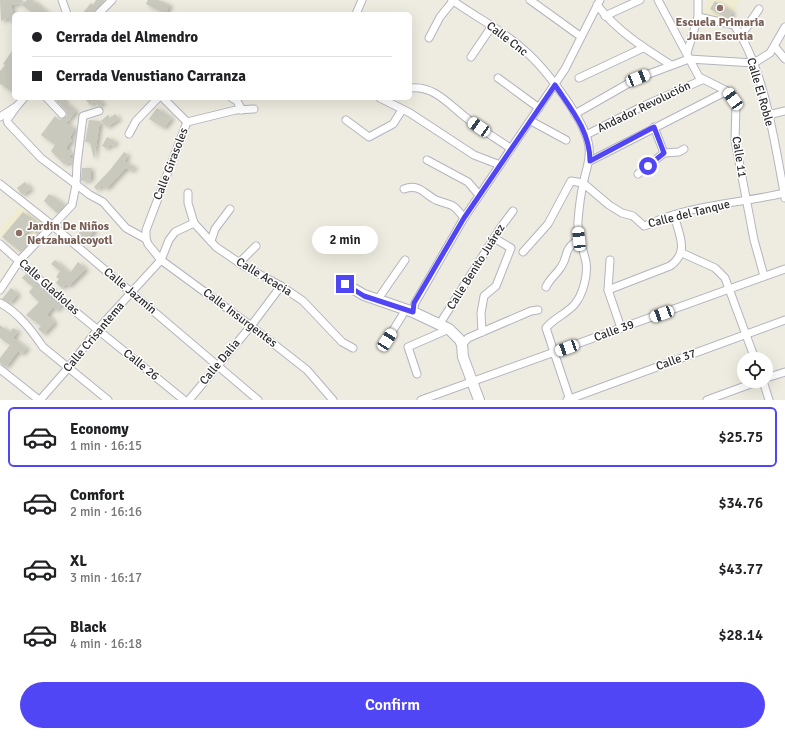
<!DOCTYPE html>
<html lang="en">
<head>
<meta charset="utf-8">
<style>
  :root { --surface:#fff; --page:#f6f6f6; --text:#202124; --muted:#757577; --line:#e0e0e0; --accent:#5146f5 }
  body { margin:0; font-family:Signika,sans-serif; background:var(--page); color:var(--text); height:100vh; display:flex; flex-direction:column; font-size:15px; white-space:nowrap }
  * { box-sizing:border-box; margin:0 }
  p { font-size:13px; color:var(--muted) }
  .icon { flex:none; width:22px; height:22px; fill:none; stroke:currentColor; stroke-width:2; stroke-linecap:round; stroke-linejoin:round }
  .map { position:relative; height:400px; overflow:hidden }
  .sheet { display:flex; flex-direction:column; background:var(--surface); flex:1 }
  .sheet>* { flex:none }
  .hud { position:absolute; left:12px; top:12px; width:400px; height:88px; border-radius:6px; box-shadow:0 4px 16px #0002; display:grid; align-content:center; height:88px; padding:0 20px; background:var(--surface) }
  .buttons { position:absolute; left:737px; top:352px; display:grid; gap:8px }
  .buttons a { display:grid; place-items:center; width:36px; height:36px; border-radius:50%; background:var(--surface); box-shadow:0 4px 16px #0002; font-size:20px }
  .end { position:absolute; width:18px; height:18px; margin:-9px; border:5px solid #5146f5; background:#fff; box-shadow:0 0 0 2px #fff }
  .from { border-radius:50% }
  .bubble { position:absolute; height:28px; border-radius:14px; background:var(--surface); box-shadow:0 4px 16px #0002; font-size:13px; font-weight:600; line-height:28px; text-align:center }
  .car { position:absolute; width:12px; height:24px; margin:-12px -6px; border-radius:5px; box-shadow:0 0 3px 1px #0007; background:linear-gradient(#fff 24%,#345 0 40%,#fff 0 76%,#345 0 86%,#fff 0) }
  .hud b { display:flex; align-items:center; gap:14px; height:38px; font-size:15px }
  .hud b+b { border-top:1px solid var(--line) }
  .hud i { width:10px; height:10px; background:var(--text) }
  ul { padding:7px 0 0; list-style:none }
  li { display:flex; align-items:center; gap:12px; height:60px; margin:0 8px 6px; padding:0 12px; border:2px solid transparent; border-radius:6px }
  li div { flex:1 }
  li b { display:block; font-size:15px }
  li em { font-style:normal; font-weight:600 }
  li.current { border-color:var(--accent) }
  li>.icon { width:36px; height:36px; stroke-width:1.5 }
  .button { display:flex; gap:8px; margin-top:auto; padding:8px 20px }
  .button a { flex:1; height:46px; border-radius:24px; background:var(--accent); color:#fff; font-size:16px; font-weight:600; line-height:46px; text-align:center }
  .map>svg:first-child { display:block }
  .education { fill:#efecd1 }
  .building { fill:#cac9be; filter:url(#shadow) }
  .lines { fill:none; stroke-linecap:round; stroke-linejoin:round }
  .street-casing { stroke:#b4b4c0; stroke-width:9 }
  .secondary-casing { stroke:#b4b4c0; stroke-width:12 }
  .street { stroke:#fff; stroke-width:7 }
  .secondary { stroke:#fff; stroke-width:10 }
  .route { stroke:#5146f5; stroke-width:5 }
  .education-dot { fill:#8d6e63; stroke:#fff; stroke-width:1.5 }
  .labels { text-anchor:middle; dominant-baseline:central; stroke-width:3; stroke-linejoin:round; paint-order:stroke }
  .education-label { font-size:12px; font-weight:bold; fill:#785e54; stroke:#fff }
  .street-label { font-size:12px; fill:#2d2d2d; stroke:#fff }
</style>
</head>
<body>
<div class="map">
<svg width="785" height="400" viewBox="0 0 785 400">
  <defs>
    <filter id="shadow"><feDropShadow dx="3" dy="1.5" stdDeviation="2" flood-color="#0004"/></filter>
  </defs>
  <rect width="100%" height="100%" fill="#eeebe0"/>
  <g class="education">
    <polygon points="708,0 740,0 728,20 703,13"/>
    <polygon points="20,206 45,225 21,254 0,236 0,229"/>
  </g>
  <g class="building">
    <polygon points="0,0 22,0 22,3 11,5 14,17 14,28 9,18 1,21"/>
    <polygon points="27,0 33,0 49,14 34,14 22,5"/>
    <polygon points="96,0 105,0 93,14 82,14 91,3 93,5"/>
    <polygon points="148,0 158,0 170,5 165,14 146,4"/>
    <polygon points="715,1 733,12 728,19 710,9"/>
    <polygon points="14,48 14,93 0,84 0,71 5,65 3,64"/>
    <polygon points="56,98 66,98 63,101 76,111 66,123 73,127 74,130 70,138 72,140 66,148 72,154 69,157 73,160 72,162 64,164 51,151 55,145 41,135 55,116 59,120 67,116 66,111 55,99"/>
    <polygon points="88,98 98,98 103,103 99,106 94,102 90,105 86,100"/>
    <polygon points="157,108 172,118 164,128 149,119"/>
    <polygon points="115,114 119,119 107,127 101,121 108,115 110,118"/>
    <polygon points="89,120 100,121 94,159 90,142 85,142"/>
    <polygon points="107,137 116,142 113,146 110,144 107,149 102,146"/>
    <polygon points="124,152 128,155 124,161 135,167 132,171 126,168 108,187 106,189 102,185 97,190 94,187 110,170"/>
    <polygon points="82,168 91,168 91,180 81,181"/>
    <polygon points="25,182 31,189 22,195 17,188"/>
    <polygon points="49,194 65,205 57,213 44,201"/>
    <polygon points="23,212 43,227 37,234 30,228 24,235 31,241 21,252 2,237"/>
    <polygon points="86,223 95,229 86,242 77,236"/>
    <polygon points="55,260 70,273 78,262 86,269 69,286 66,284 62,288 56,283 59,279 56,277 60,271 51,264"/>
    <polygon points="26,274 61,305 57,310 53,307 47,315 55,322 44,334 38,329 41,326 26,315 39,302 29,292 33,287 22,278"/>
    <polygon points="11,288 18,294 10,303 2,299"/>
    <polygon points="0,325 8,331 10,332 13,328 18,331 13,338 27,348 22,354 18,351 6,367 0,363 0,358 10,345 0,338"/>
  </g>
  <g class="lines">
    <defs>
      <g id="street">
        <polyline points="62,0 67,14"/>
        <path d="M452,0c23,17 51,30 72,50 20,17 62,70 65,97 2,14 -4,24 -6,38 -3,12 -4,24 -5,36 -1,15 5,27 8,41 2,13 -3,33 -12,43 -8,9 -20,13 -28,23l24,72"/>
        <polyline points="530,0 580,36"/>
        <polyline points="658,0 699,77 727,91 736,106 735,140 754,240 764,276"/>
        <path d="M597,5c20,26 47,43 74,60"/>
        <polyline points="98,14 112,0"/>
        <polyline points="356,14 362,0"/>
        <polyline points="605,16 640,0"/>
        <path d="M698,17l36,8c31,44 41,120 51,173"/>
        <polyline points="740,37 759,9"/>
        <polyline points="429,38 440,17 453,1"/>
        <polyline points="775,47 785,59"/>
        <polyline points="687,53 698,17 698,0"/>
        <polyline points="471,57 492,26"/>
        <polyline points="498,78 539,108"/>
        <polyline points="579,78 643,48"/>
        <path d="M410,88c25,-3 40,18 59,32 13,10 28,19 41,28"/>
        <polyline points="47,98 62,114"/>
        <polyline points="163,98 187,122"/>
        <polyline points="232,98 237,101 242,110"/>
        <polyline points="380,98 410,113 474,155 500,165"/>
        <polyline points="17,106 7,120 8,123 41,158 90,195 103,202 126,228 146,239"/>
        <polyline points="575,114 638,78 689,59 754,63 770,53 785,27"/>
        <polyline points="768,115 785,111"/>
        <polyline points="0,117 17,106 24,98"/>
        <polyline points="346,120 369,137 393,124 402,110"/>
        <polyline points="531,121 566,140"/>
        <polyline points="187,122 146,230 146,239 148,244 161,260 251,326 307,370 333,400"/>
        <polyline points="187,122 236,110 254,109"/>
        <polyline points="654,127 664,153"/>
        <polyline points="129,134 136,121 158,98"/>
        <polyline points="586,135 641,107 702,80"/>
        <polyline points="427,160 468,182 479,195"/>
        <polyline points="590,161 727,91"/>
        <polyline points="638,174 664,153 679,152 684,149"/>
        <polyline points="0,184 52,225 258,400"/>
        <path d="M404,189c16,-6 21,6 32,11 17,7 15,1 28,18"/>
        <polyline points="188,193 188,203 194,223"/>
        <polyline points="194,223 216,247 244,266 281,286 303,301 342,342 353,348"/>
        <polyline points="211,241 215,229 230,209"/>
        <polyline points="0,244 71,308 184,400"/>
        <path d="M523,252l25,-28 23,-43 12,2 26,22 13,8 11,3 11,10c8,-2 15,-7 23,-9 38,-13 79,-15 118,-24"/>
        <polyline points="682,253 715,268 725,278 755,359"/>
        <polyline points="610,260 608,290 621,328"/>
        <polyline points="239,263 256,246"/>
        <path d="M546,287c4,-9 10,-12 15,-20 9,-13 0,-15 18,-28"/>
        <polyline points="0,290 19,261 72,205 76,185 77,164 83,116 99,111"/>
        <path d="M608,290l62,-24c20,-14 9,-31 4,-51"/>
        <polyline points="378,299 405,260"/>
        <path d="M0,303c18,9 32,28 43,44l65,53"/>
        <polyline points="413,312 415,303 464,218 565,69 600,0"/>
        <polyline points="439,325 501,227 513,211"/>
        <polyline points="482,332 481,313 484,296 496,286 511,248 494,238"/>
        <polyline points="387,340 405,311"/>
        <polyline points="462,345 468,338 531,311 538,310"/>
        <polyline points="0,369 39,400"/>
        <polyline points="417,374 408,347 449,329"/>
        <polyline points="766,378 785,372"/>
        <polyline points="763,381 769,400"/>
        <polyline points="40,400 69,367 97,330 161,260 169,240 175,232 194,223"/>
        <polyline points="189,400 251,326 281,286"/>
        <polyline points="421,400 785,269"/>
        <polyline points="567,400 785,320"/>
        <polyline points="707,400 759,381"/>
      </g>
      <polyline id="secondary" points="345,284 364,295 413,312 449,329 460,340 462,345 463,357 479,400"/>
    </defs>
    <use href="#street" class="street-casing"/>
    <use href="#secondary" class="secondary-casing"/>
    <use href="#street" class="street"/>
    <use href="#secondary" class="secondary"/>
  </g>
  <g class="lines">
    <path class="route" d="M345,284l19,12 49,16 1,-9 50,-85 91,-133c16,24 35,46 35,76l64,-34 10,26 -16,13"/>
  </g>
  <g class="education-dot">
    <circle cx="720" cy="8" r="4"/>
    <circle cx="19" cy="233" r="4"/>
  </g>
  <g class="labels">
    <g class="education-label">
      <text x="720" y="22">Escuela Primaria<tspan x="720" dy="14">Juan Escutia</tspan></text>
      <text x="27" y="226" text-anchor="start">Jardin De Niños<tspan x="27" dy="14">Netzahualcoyotl</tspan></text>
    </g>
    <g class="street-label">
      <text transform="translate(507 39) rotate(37)">Calle Cnc</text>
      <text transform="translate(760 92) rotate(74)">Calle El Roble</text>
      <text transform="translate(644 107) rotate(-26)">Andador Revolución</text>
      <text transform="translate(739 157) rotate(81)">Calle 11</text>
      <text transform="translate(171 164) rotate(-69)">Calle Girasoles</text>
      <text transform="translate(689 214) rotate(-14)">Calle del Tanque</text>
      <text transform="translate(476 267) rotate(-58)">Calle Benito Juárez</text>
      <text transform="translate(264 277) rotate(31)">Calle Acacia</text>
      <text transform="translate(49 287) rotate(42)">Calle Gladiolas</text>
      <text transform="translate(130 291) rotate(40)">Calle Jazmín</text>
      <text transform="translate(240 318) rotate(37)">Calle Insurgentes</text>
      <text transform="translate(614 331) rotate(-20)">Calle 39</text>
      <text transform="translate(94 337) rotate(-50)">Calle Crisantema</text>
      <text transform="translate(676 360) rotate(-20)">Calle 37</text>
      <text transform="translate(220 362) rotate(-50)">Calle Dalia</text>
      <text transform="translate(141 365) rotate(39)">Calle 26</text>
    </g>
  </g>
</svg>
<div class="buttons">
<a><svg class="icon" aria-label="locate" viewBox="0 0 24 24"><circle cx="12" cy="12" r="6"/><path d="M12 2v4M12 18v4M2 12h4M18 12h4"/></svg></a>
</div>
<i class="end from" style="left:648px;top:166px"></i>
<i class="end" style="left:345px;top:284px"></i>
<div class="bubble" style="left:312px;top:226px;width:66px">2 min</div>
<i class="car" style="left:638px;top:78px;rotate:68deg"></i>
<i class="car" style="left:733px;top:99px;rotate:325deg"></i>
<i class="car" style="left:479px;top:127px;rotate:304deg"></i>
<i class="car" style="left:579px;top:239px;rotate:354deg"></i>
<i class="car" style="left:662px;top:314px;rotate:250deg"></i>
<i class="car" style="left:387px;top:340px;rotate:33deg"></i>
<i class="car" style="left:567px;top:348px;rotate:250deg"></i>
<div class="hud">
<b><i class="from"></i>Cerrada del Almendro</b>
<b><i></i>Cerrada Venustiano Carranza</b>
</div>
</div>
<section class="sheet">
<ul>
<li class="current"><svg class="icon" aria-label="car" viewBox="0 0 24 24"><path d="M5 17H2v-5l4-1 3-4h7l3 4 3 1v5h-3M9 17h6M6 11h13"/><circle cx="7" cy="17" r="2"/><circle cx="17" cy="17" r="2"/></svg><div><b>Economy</b><p>1 min · 16:15</p></div><em>$25.75</em></li>
<li><svg class="icon" aria-label="car" viewBox="0 0 24 24"><path d="M5 17H2v-5l4-1 3-4h7l3 4 3 1v5h-3M9 17h6M6 11h13"/><circle cx="7" cy="17" r="2"/><circle cx="17" cy="17" r="2"/></svg><div><b>Comfort</b><p>2 min · 16:16</p></div><em>$34.76</em></li>
<li><svg class="icon" aria-label="car" viewBox="0 0 24 24"><path d="M5 17H2v-5l4-1 3-4h7l3 4 3 1v5h-3M9 17h6M6 11h13"/><circle cx="7" cy="17" r="2"/><circle cx="17" cy="17" r="2"/></svg><div><b>XL</b><p>3 min · 16:17</p></div><em>$43.77</em></li>
<li><svg class="icon" aria-label="car" viewBox="0 0 24 24"><path d="M5 17H2v-5l4-1 3-4h7l3 4 3 1v5h-3M9 17h6M6 11h13"/><circle cx="7" cy="17" r="2"/><circle cx="17" cy="17" r="2"/></svg><div><b>Black</b><p>4 min · 16:18</p></div><em>$28.14</em></li>
</ul>
<div class="button"><a>Confirm</a></div>
</section>
</body>
</html>
